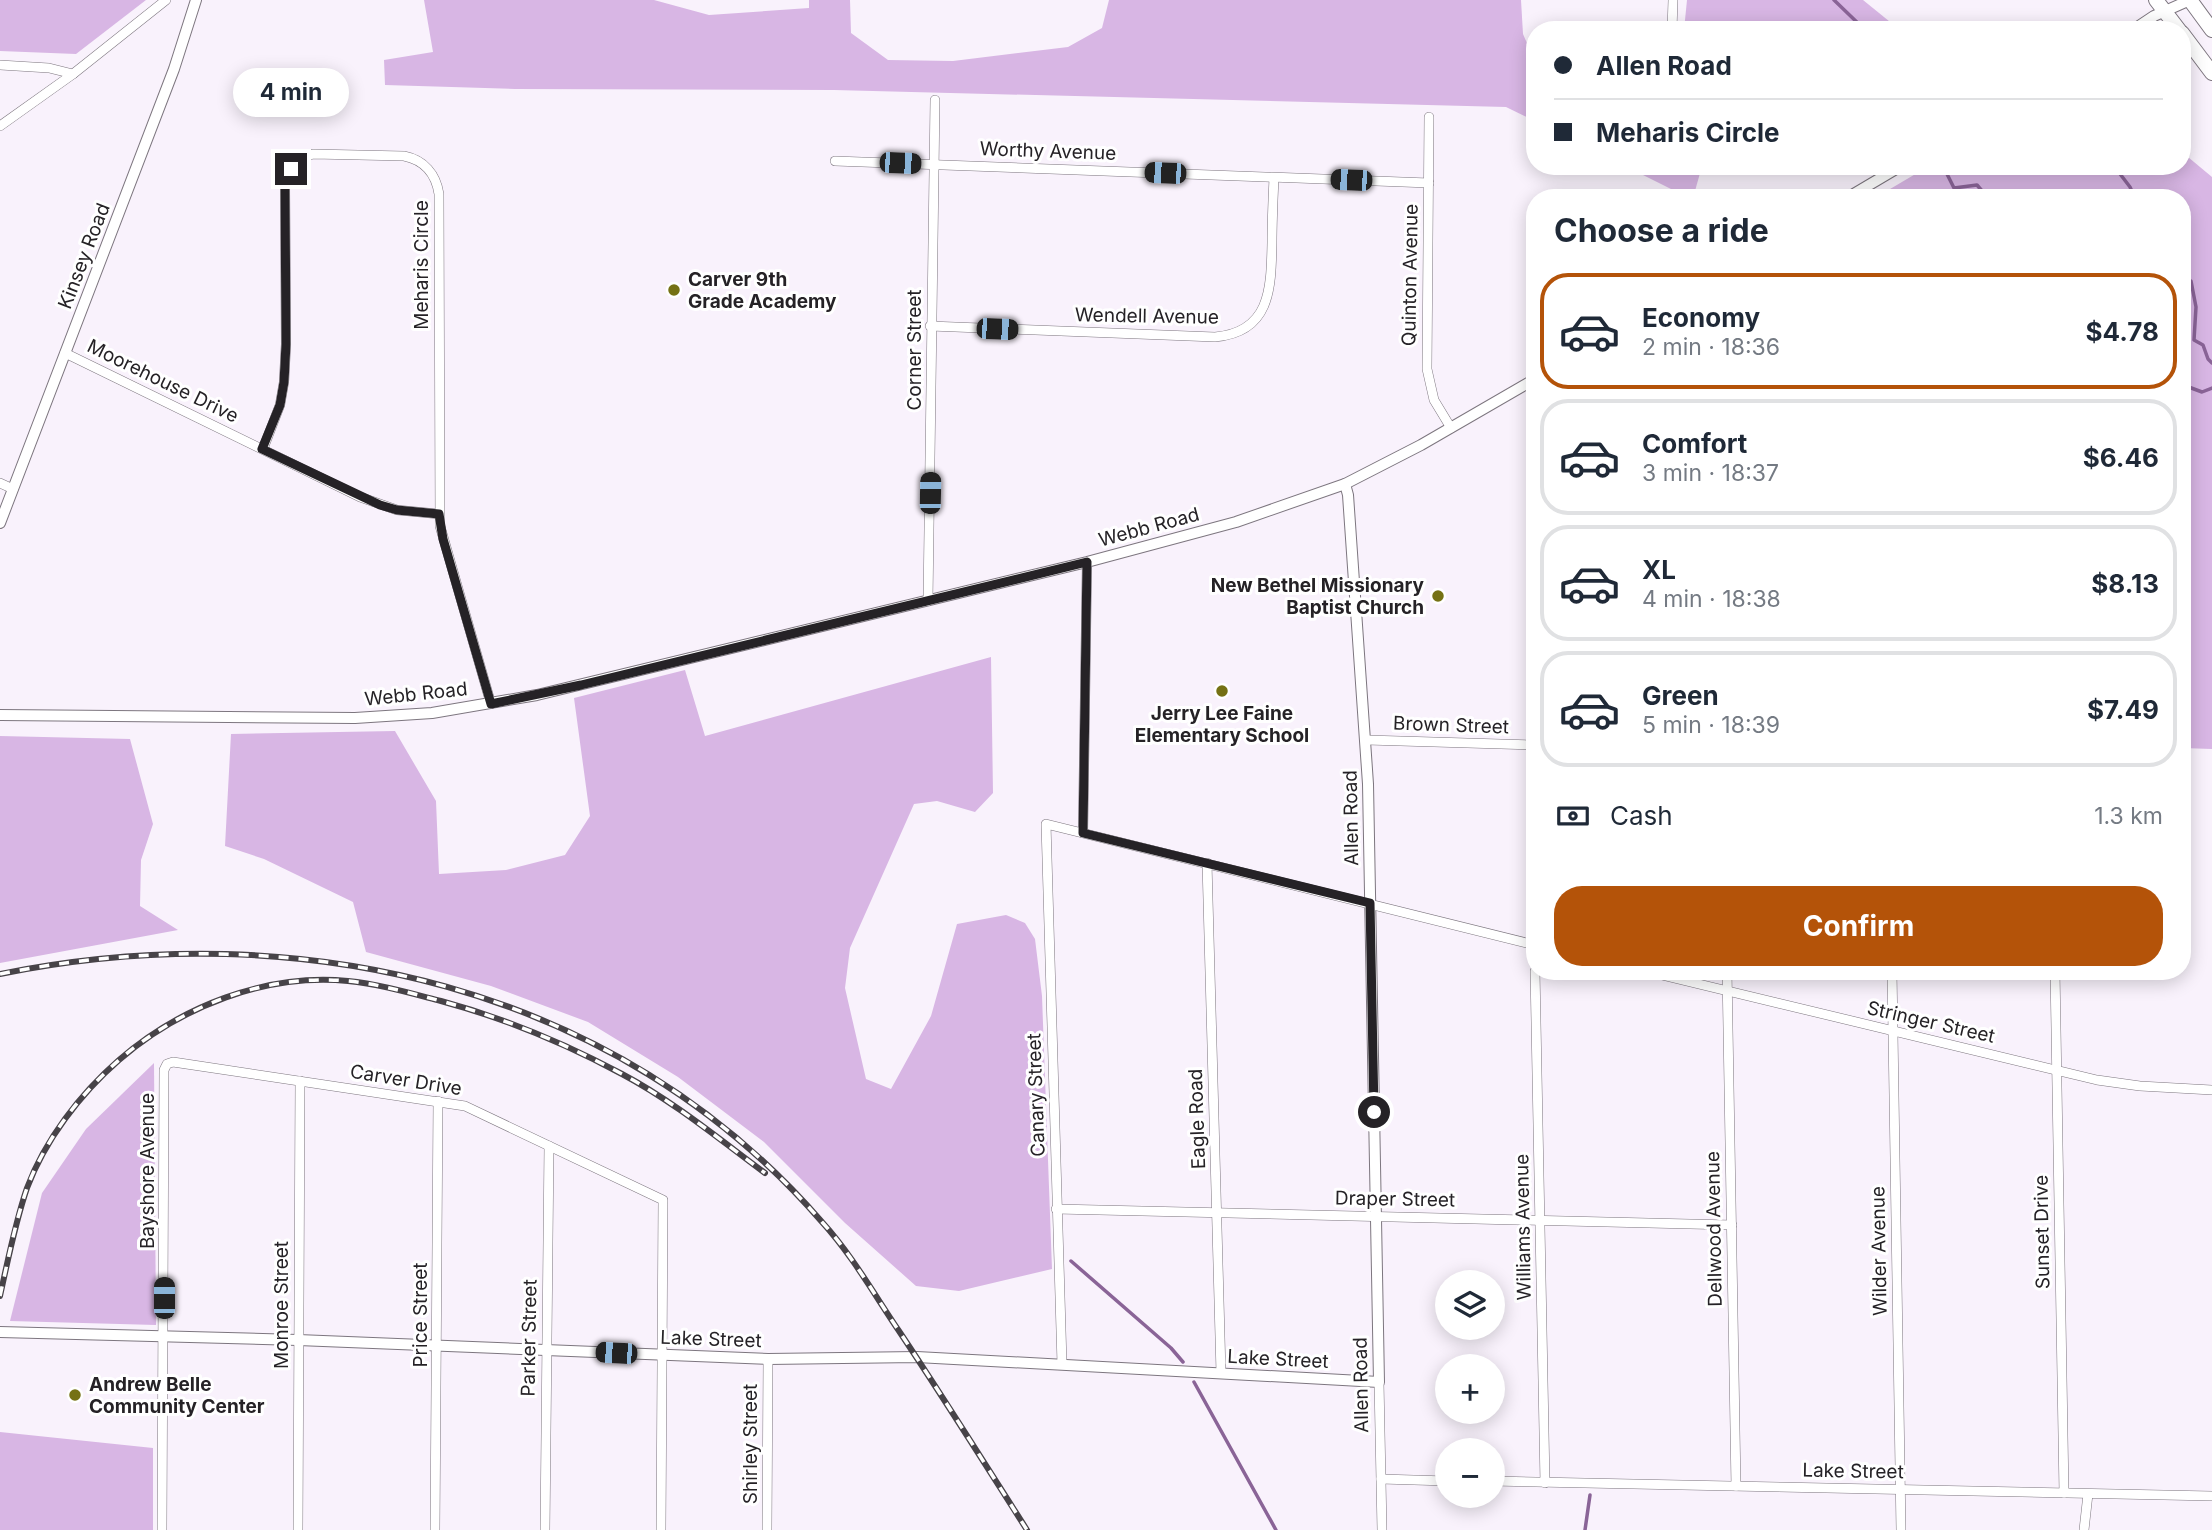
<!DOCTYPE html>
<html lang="en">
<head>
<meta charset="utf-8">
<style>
  :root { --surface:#fff; --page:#f2f2f3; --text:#1f2937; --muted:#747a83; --line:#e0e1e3; --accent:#b45309 }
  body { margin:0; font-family:Inter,sans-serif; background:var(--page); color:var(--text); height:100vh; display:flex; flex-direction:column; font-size:26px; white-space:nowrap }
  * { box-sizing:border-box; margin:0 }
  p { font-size:23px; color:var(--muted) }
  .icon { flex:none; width:38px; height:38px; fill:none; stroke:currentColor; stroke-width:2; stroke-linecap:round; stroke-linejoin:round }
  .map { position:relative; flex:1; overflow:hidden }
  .details { position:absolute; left:1526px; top:189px; width:665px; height:791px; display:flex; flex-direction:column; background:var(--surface); border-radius:28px; box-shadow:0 4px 18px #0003 }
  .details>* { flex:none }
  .top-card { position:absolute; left:1526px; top:21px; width:665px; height:154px; border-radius:28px; box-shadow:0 4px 18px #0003; display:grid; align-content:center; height:154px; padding:0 28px; background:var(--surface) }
  .fabs { position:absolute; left:1435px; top:1270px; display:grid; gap:14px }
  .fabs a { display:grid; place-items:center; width:70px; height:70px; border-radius:50%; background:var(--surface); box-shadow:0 4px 18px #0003; font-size:35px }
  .end { position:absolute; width:32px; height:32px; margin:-16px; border:9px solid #252226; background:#fff; box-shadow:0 0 0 4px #fff }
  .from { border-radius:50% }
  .bubble { position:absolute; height:49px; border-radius:24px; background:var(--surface); box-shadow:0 4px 18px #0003; font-size:23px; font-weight:700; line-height:49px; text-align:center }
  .car { position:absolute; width:21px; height:42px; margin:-21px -10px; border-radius:9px; box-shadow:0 0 5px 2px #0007; background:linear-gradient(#222 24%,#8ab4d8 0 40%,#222 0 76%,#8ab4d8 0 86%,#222 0) }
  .top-card b { display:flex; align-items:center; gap:24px; height:66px; font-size:26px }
  .top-card b+b { border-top:2px solid var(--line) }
  .top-card i { width:18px; height:18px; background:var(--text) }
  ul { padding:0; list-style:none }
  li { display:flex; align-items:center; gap:21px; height:116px; margin:0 14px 10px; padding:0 14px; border:4px solid var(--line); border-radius:28px }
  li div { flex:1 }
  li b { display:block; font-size:26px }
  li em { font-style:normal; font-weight:700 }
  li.current { border-color:var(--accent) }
  li>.icon { width:63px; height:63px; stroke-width:1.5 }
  h2 { padding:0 28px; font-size:32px; line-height:84px }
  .pay { display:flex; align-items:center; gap:18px; height:77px; padding:0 28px; font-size:26px }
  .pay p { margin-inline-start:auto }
  .button { display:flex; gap:14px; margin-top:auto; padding:14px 28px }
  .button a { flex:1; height:80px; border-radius:28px; background:var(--accent); color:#fff; font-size:28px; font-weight:700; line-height:80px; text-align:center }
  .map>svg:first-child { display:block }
  .green { fill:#d8b6e4 }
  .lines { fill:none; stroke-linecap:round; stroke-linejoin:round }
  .stream { stroke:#8a6497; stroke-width:3.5 }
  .minor-casing { stroke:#7d767f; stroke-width:10 }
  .tertiary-casing { stroke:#7d767f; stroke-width:12 }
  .trunk-casing { stroke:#7d767f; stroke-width:16 }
  .minor { stroke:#fff; stroke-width:9 }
  .tertiary { stroke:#fff; stroke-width:10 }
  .trunk { stroke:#fff; stroke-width:14 }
  .rail-casing { stroke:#474348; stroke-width:6 }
  .rail { stroke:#fff; stroke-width:3.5; stroke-dasharray:10; stroke-linecap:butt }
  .route { stroke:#252226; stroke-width:9 }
  .poi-dot { fill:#757114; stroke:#fff; stroke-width:2.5 }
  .labels { text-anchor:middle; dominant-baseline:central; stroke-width:6; stroke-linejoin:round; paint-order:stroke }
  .street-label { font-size:19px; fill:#252226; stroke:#fff }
  .poi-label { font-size:19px; font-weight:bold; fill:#252226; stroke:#fff; text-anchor:start }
</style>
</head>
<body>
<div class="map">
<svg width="2212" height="1530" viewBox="0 0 2212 1530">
  <rect width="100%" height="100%" fill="#f9f2fc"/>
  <g class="green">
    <polygon points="0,0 146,0 76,54 0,51"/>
    <polygon points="424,0 654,0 709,15 809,8 809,0 850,0 851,33 888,60 953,61 1068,47 1102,28 1109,0 1521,0 1523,34 1535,62 1535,121 1506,107 834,90 515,89 385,85 384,60 433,52"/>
    <polygon points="1687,0 1863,0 1900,30 1684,30"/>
    <polygon points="2182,152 2212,177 2212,749 2182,748 2182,198 1884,198 1885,192 1929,166 2182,166"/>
    <polygon points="1625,166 1702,166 1693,198 1689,198"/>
    <polygon points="991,657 993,793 975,812 937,801 914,804 850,948 845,988 866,1079 891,1089 931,1016 957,924 1006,915 1025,923 1035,939 1042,996 1052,1269 959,1291 916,1286 845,1223 764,1142 678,1077 588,1022 491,986 366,952 353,902 264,859 225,846 231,734 395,731 436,801 439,874 506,870 565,855 590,816 574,698 685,670 705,736"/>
    <polygon points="0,736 130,739 153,824 141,860 140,906 178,930 0,963"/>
    <polygon points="154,1063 156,1325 10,1321 42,1193 86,1129"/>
    <polygon points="0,1432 153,1448 153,1530 0,1530"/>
  </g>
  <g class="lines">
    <g class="stream">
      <polyline points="1834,0 1865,30"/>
      <polyline points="1943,166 1954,188 1977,185 1988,198"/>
      <polyline points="2114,166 2130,187 2135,198"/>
      <polyline points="2182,277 2191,281 2196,307 2194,340 2203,345 2208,359 2212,363"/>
      <polyline points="2182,369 2186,386 2202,392 2212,388"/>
      <polyline points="1071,1261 1171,1348 1183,1362"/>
      <polyline points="1194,1382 1276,1530"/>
      <polyline points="1585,1530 1590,1495"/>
    </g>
    <defs>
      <g id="minor">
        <polyline points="1672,30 1673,0"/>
        <polyline points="0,65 49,68 73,74"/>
        <polyline points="1429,117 1427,369 1434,400 1451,428"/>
        <polyline points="0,126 73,74 166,0"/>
        <polyline points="835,161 1429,183"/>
        <path d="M930,326l285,11c56,-5 56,-49 57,-94 0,-22 1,-44 2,-65"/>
        <polyline points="65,353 360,497 397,510 439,514"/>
        <path d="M263,449l17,-44 4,-23 2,-38 -1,-157c2,-17 11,-28 28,-33l91,2c20,4 32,18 35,38l1,332 51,178"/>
        <polyline points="0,483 13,489"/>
        <polyline points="928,601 935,100"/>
        <polyline points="1367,740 1535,745"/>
        <polyline points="1532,745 1535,954"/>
        <polyline points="1083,833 1087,562"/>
        <polyline points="1207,863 1221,1373"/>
        <polyline points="1535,971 1545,1483"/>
        <polyline points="1645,971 2097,1080 2140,1086 2212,1090"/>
        <polyline points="1727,971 1736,1486"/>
        <polyline points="1892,971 1901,1530"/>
        <polyline points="2055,971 2064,1493"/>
        <polyline points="1056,1209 1732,1225"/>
        <polyline points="1062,1364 1046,824 1535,945"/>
        <polyline points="1379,1382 1382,1530"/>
        <polyline points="1381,1479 1447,1481"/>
        <polyline points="1493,1481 2212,1496"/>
        <polyline points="162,1530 164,1070 167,1064 173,1062 465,1106 663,1200 661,1530"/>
        <polyline points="298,1530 300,1081"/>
        <polyline points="435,1530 438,1101"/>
        <polyline points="545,1530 549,1146"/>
        <polyline points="767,1530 768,1359"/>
        <polyline points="2084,1530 2088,1494"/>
      </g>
      <g id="tertiary">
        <polyline points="2133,30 2154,16 2190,0"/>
        <polyline points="1847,198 1901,166"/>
        <polyline points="0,523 174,69 196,0"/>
        <polyline points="0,715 355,718 432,713 537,695 1087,562 1236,522 1345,484 1421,445 1535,379"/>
        <polyline points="0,1332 298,1340 768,1359 917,1357 1379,1382 1368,784 1348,495 1345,484"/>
      </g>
      <g id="trunk">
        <polyline points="2156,0 2179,30"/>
        <polyline points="2190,0 2212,30"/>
        <polyline points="2182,33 2212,73"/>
      </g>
    </defs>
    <use href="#minor" class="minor-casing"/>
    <use href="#tertiary" class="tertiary-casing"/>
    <use href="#trunk" class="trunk-casing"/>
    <use href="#minor" class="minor"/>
    <use href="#tertiary" class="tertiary"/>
    <use href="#trunk" class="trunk"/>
    <defs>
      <g id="rail">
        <path d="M0,974c299,-60 617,11 822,248 30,33 52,72 77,109 44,66 86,133 128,199"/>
        <path d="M0,1296c8,-36 15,-73 27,-108 18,-48 53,-94 92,-128 61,-53 146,-87 229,-79 31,3 62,12 93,20 63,17 123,42 181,73 51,27 97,65 143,99"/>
      </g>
    </defs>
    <use href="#rail" class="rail-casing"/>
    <use href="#rail" class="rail"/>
  </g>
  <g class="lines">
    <polyline class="route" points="291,169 285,187 286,344 284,382 280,405 262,449 380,505 397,510 439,514 443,539 491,704 581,685 1087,562 1083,833 1370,903 1374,1112"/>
  </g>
  <g class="poi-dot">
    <circle cx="674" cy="290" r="7"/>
    <circle cx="1438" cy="596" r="7"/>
    <circle cx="1222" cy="691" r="7"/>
    <circle cx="75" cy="1395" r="7"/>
  </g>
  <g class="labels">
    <g class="street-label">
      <text transform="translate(1048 151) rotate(2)">Worthy Avenue</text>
      <text transform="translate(84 256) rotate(-69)">Kinsey Road</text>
      <text transform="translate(421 265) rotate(-90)">Meharis Circle</text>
      <text transform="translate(1410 275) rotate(-89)">Quinton Avenue</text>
      <text transform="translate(1147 316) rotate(1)">Wendell Avenue</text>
      <text transform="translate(914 350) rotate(-90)">Corner Street</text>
      <text transform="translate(163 381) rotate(26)">Moorehouse Drive</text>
      <text transform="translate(1149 527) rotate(-15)">Webb Road</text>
      <text transform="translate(416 694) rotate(-6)">Webb Road</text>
      <text transform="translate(1451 725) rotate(2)">Brown Street</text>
      <text transform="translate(1351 818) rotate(-91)">Allen Road</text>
      <text transform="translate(1931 1022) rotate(13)">Stringer Street</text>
      <text transform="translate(406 1080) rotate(9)">Carver Drive</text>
      <text transform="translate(1036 1095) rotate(-92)">Canary Street</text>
      <text transform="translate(1197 1119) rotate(-92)">Eagle Road</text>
      <text transform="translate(147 1171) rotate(-90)">Bayshore Avenue</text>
      <text transform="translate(1395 1199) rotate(1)">Draper Street</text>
      <text transform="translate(1523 1227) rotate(-91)">Williams Avenue</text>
      <text transform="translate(1714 1229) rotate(-91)">Dellwood Avenue</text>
      <text transform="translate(2042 1232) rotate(-91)">Sunset Drive</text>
      <text transform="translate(1879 1251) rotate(-91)">Wilder Avenue</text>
      <text transform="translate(281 1305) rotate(-90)">Monroe Street</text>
      <text transform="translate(420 1315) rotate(-90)">Price Street</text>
      <text transform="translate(529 1338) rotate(-89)">Parker Street</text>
      <text transform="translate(711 1339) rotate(2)">Lake Street</text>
      <text transform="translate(1278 1359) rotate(3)">Lake Street</text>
      <text transform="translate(1361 1385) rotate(-91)">Allen Road</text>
      <text transform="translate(750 1444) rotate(-90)">Shirley Street</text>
      <text transform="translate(1853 1471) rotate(1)">Lake Street</text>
    </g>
    <g class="poi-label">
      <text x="688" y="279">Carver 9th<tspan x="688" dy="22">Grade Academy</tspan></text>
      <text x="1424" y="585" text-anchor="end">New Bethel Missionary<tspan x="1424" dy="22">Baptist Church</tspan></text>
      <text x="1222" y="713" text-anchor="middle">Jerry Lee Faine<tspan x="1222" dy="22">Elementary School</tspan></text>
      <text x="89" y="1384">Andrew Belle<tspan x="89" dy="22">Community Center</tspan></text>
    </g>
  </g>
</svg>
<div class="fabs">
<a><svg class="icon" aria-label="layers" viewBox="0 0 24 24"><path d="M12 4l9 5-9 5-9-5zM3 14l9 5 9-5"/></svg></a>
<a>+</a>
<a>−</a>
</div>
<i class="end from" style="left:1374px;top:1112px"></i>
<i class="end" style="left:291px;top:169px"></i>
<div class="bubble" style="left:233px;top:68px;width:116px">4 min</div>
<i class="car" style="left:900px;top:163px;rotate:92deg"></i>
<i class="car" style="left:1165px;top:173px;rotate:272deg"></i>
<i class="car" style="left:1351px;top:180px;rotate:272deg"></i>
<i class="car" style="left:997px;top:329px;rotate:92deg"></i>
<i class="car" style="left:930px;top:493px;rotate:1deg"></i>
<i class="car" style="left:164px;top:1298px;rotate:0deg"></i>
<i class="car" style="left:616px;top:1353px;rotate:273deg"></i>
<div class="top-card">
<b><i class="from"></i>Allen Road</b>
<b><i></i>Meharis Circle</b>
</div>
<section class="details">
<h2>Choose a ride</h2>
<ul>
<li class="current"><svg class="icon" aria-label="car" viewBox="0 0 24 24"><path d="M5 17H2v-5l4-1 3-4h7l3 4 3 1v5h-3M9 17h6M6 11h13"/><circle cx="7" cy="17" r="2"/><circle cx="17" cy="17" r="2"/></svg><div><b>Economy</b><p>2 min · 18:36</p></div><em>$4.78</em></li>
<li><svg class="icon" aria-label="car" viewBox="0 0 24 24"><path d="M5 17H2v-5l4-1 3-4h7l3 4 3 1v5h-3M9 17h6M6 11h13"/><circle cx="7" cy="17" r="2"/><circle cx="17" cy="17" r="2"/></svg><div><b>Comfort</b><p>3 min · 18:37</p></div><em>$6.46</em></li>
<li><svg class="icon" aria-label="car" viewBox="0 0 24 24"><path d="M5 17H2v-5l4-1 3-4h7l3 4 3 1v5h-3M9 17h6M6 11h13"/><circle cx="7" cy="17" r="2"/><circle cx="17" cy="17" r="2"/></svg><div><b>XL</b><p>4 min · 18:38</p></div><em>$8.13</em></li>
<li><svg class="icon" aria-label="car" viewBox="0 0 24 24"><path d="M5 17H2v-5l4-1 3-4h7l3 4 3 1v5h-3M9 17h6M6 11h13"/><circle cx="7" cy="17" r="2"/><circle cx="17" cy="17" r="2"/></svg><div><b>Green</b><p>5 min · 18:39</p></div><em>$7.49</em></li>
</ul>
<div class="pay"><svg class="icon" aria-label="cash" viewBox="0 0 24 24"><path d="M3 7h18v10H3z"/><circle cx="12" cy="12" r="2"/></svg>Cash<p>1.3 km</p></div>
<div class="button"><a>Confirm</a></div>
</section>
</div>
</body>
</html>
